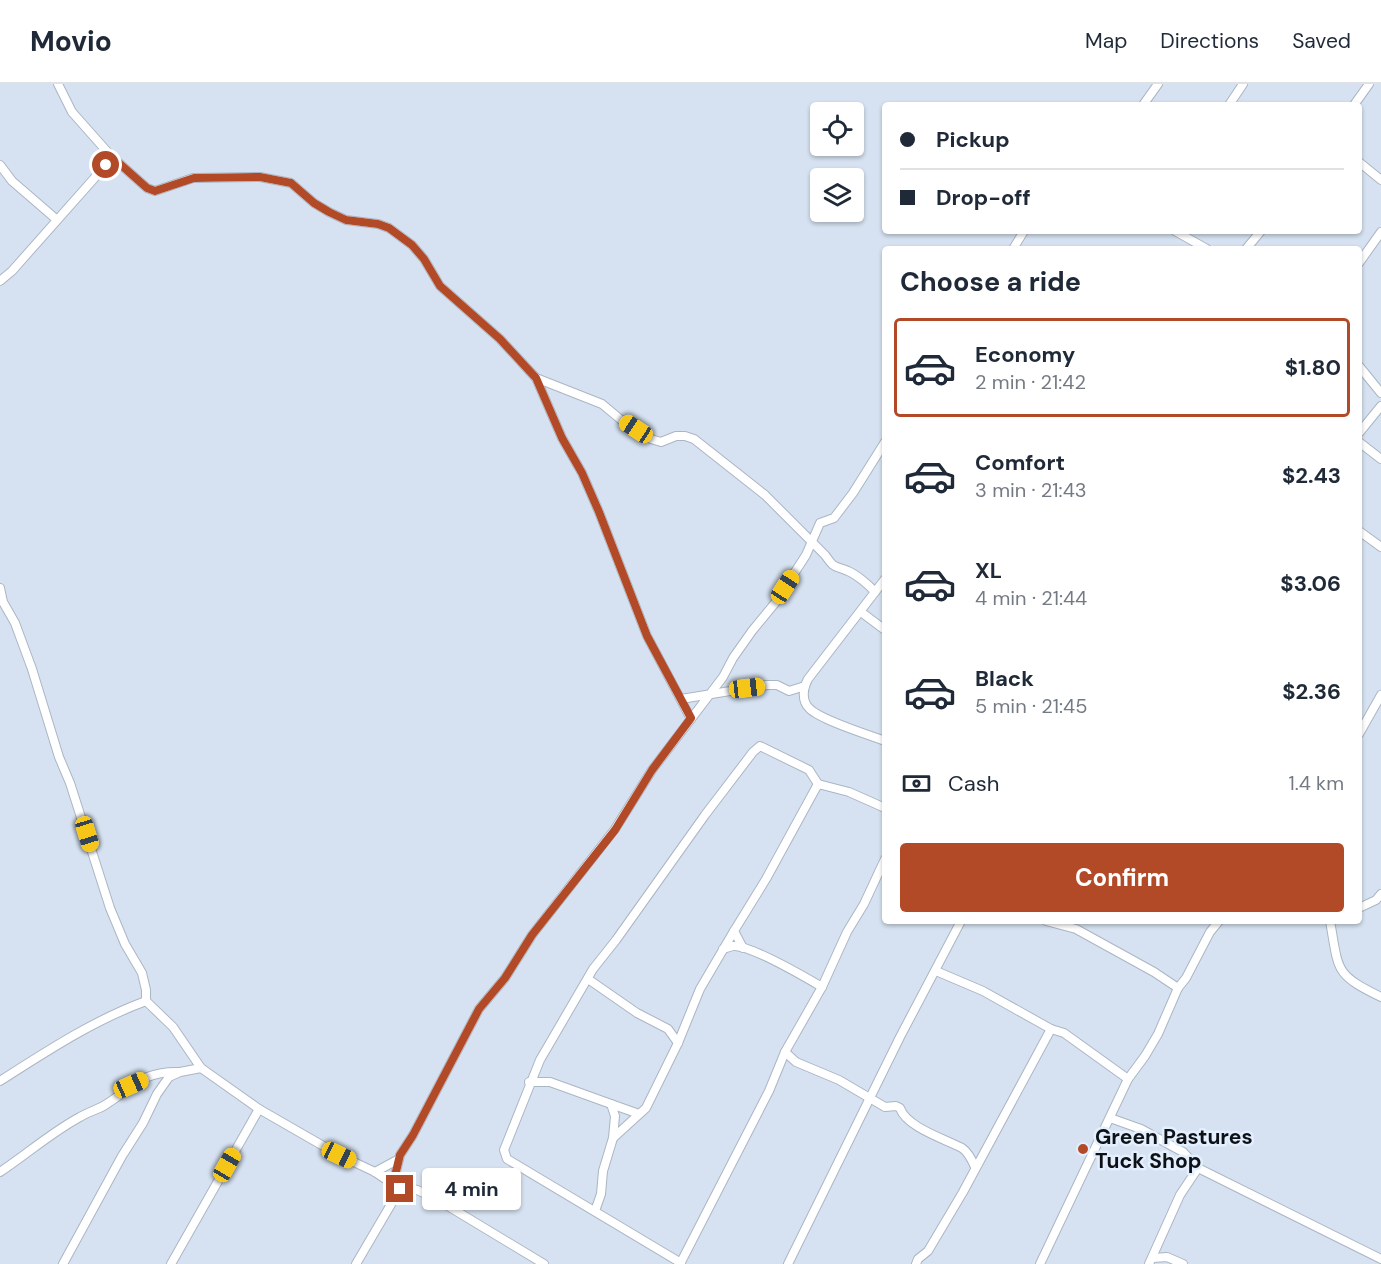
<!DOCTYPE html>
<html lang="en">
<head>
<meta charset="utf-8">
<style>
  :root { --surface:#fff; --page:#f6f6f7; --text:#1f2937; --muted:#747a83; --line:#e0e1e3; --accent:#b24a28 }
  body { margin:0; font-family:"DM Sans",sans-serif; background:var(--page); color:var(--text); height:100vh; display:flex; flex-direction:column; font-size:22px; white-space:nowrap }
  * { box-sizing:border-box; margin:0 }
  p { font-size:20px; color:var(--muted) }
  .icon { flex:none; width:33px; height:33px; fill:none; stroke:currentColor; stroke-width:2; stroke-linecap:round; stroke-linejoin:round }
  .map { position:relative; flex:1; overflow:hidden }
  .drawer { position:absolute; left:882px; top:162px; width:480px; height:678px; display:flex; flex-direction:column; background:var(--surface); border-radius:6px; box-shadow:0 2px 4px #0004 }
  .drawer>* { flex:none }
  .top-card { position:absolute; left:882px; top:18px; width:480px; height:132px; border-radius:6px; box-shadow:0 2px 4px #0004; display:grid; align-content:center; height:132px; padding:0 18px; background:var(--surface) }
  .fabs { position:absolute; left:810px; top:18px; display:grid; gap:12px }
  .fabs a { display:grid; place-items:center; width:54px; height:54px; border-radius:6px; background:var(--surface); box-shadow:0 2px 4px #0004; font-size:30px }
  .end { position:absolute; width:27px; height:27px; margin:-14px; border:8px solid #b24a28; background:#fff; box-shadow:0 0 0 3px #fff }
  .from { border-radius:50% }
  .bubble { position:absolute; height:42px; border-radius:6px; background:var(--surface); box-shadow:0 2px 4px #0004; font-size:20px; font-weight:700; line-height:42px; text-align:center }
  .car { position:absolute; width:18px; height:36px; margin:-18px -9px; border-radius:8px; box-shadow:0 0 4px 2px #0007; background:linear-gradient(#f5c518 24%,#345 0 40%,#f5c518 0 76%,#345 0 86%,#f5c518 0) }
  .top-card b { display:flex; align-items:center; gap:21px; height:57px; font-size:22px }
  .top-card b+b { border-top:2px solid var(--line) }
  .top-card i { width:15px; height:15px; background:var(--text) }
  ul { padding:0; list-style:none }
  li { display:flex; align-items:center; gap:18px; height:99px; margin:0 12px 9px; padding:0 6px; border:3px solid transparent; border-radius:6px }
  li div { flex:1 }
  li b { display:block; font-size:22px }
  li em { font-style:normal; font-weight:700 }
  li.selected { border-color:var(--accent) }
  li>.icon { width:54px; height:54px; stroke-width:1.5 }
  h2 { padding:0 18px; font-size:27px; line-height:72px }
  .pay { display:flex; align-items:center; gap:15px; height:66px; padding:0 18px; font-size:22px }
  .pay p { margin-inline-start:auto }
  .cta { display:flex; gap:12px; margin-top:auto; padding:12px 18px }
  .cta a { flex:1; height:69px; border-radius:6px; background:var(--accent); color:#fff; font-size:24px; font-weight:700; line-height:69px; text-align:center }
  header { display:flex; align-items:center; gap:36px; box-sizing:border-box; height:84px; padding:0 30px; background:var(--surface); border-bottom:2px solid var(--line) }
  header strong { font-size:28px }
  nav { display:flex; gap:33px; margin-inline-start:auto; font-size:21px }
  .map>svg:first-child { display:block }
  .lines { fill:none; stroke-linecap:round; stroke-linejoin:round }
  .street-casing { stroke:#abb6c4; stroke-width:10 }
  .street { stroke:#fff; stroke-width:8 }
  .route { stroke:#b24a28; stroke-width:8 }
  .poi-dot { fill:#b24a28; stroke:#e3effe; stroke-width:2 }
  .labels { text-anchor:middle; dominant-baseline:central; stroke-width:5; stroke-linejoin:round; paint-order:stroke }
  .poi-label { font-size:21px; font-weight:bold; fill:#0e1217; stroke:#e3effe; text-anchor:start }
</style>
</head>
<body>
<header>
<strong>Movio</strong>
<nav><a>Map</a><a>Directions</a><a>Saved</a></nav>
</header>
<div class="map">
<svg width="1381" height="1180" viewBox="0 0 1381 1180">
  <rect width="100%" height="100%" fill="#d6e2f1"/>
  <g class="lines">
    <defs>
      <g id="street">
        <polyline points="1143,21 1158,0"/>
        <polyline points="1229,21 1243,0"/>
        <polyline points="1354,21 1369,0"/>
        <polyline points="111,72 147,104 155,107 193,94 260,93 291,99 314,119 329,128 346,136 378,140 389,144 412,161 424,175 440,202 500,255 536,294 562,354 582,389 599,428 647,552 691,635"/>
        <polyline points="1359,78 1381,96"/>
        <polyline points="0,81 12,97 56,135"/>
        <polyline points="1175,147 1207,165"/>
        <polyline points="1013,165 1024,147"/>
        <polyline points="1246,165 1261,147"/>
        <polyline points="1359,179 1381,148"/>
        <polyline points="0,197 12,187 106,81 111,72 72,28 58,0"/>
        <polyline points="1359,282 1381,309"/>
        <path d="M536,294l66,26 18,15 31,20 10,3 15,-6h9l9,3 71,56 60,60c10,14 8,10 23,16 9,4 21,14 27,21"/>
        <polyline points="1359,349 1381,322"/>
        <polyline points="1359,358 1381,375"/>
        <polyline points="1359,447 1381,463"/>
        <path d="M885,495l-77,100c-5,9 -7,22 2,30 11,11 59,26 75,32"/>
        <polyline points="0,504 3,518 15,539 32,585 59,673 70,699 110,824 125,860 142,889 146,906 146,917 173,943 201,984 259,1025 339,1071 375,1088 400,1105"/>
        <polyline points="861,528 885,546"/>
        <polyline points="681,615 767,601 777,601 789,607 805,602"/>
        <polyline points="1359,650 1381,611"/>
        <polyline points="1359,824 1376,816 1381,810"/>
        <polyline points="1046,837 1076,845 1154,888 1178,904"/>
        <path d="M1330,837c9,50 4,53 51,76"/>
        <polyline points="734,847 766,795 818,700 849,708 885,724"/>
        <path d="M723,865c3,-1 6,-2 10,-3 17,-1 72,31 89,41"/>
        <polyline points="936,887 983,907 1051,945 1064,949 1128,995"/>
        <polyline points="588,895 637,929 668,945 678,959"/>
        <path d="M785,968l11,10 43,18 46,27 11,-1 4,2c6,19 45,31 62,40 6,4 10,12 13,19"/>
        <path d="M0,997c47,-30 94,-61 146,-80"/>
        <polyline points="529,998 550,998 611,1020 615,1032 613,1054"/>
        <polyline points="611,1020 639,1030"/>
        <polyline points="1110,1034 1141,1045 1183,1068 1198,1084 1381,1175"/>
        <path d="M0,1088c27,-18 52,-40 80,-55 8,-5 17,-7 25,-12 28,-17 36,-34 74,-33"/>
        <polyline points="375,1088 399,1075"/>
        <polyline points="393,1100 400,1071 413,1051 479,925 505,894 532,851 615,745 652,686 723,593 733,574 752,547 775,519 806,471 820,439 834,434 853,409 885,358"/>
        <polyline points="595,1127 601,1110 603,1087 613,1054 646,1024 678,959 700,905 734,847 743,864"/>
        <polyline points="1153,1174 1167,1173 1183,1180"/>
        <polyline points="681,1179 507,1075 504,1066 540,976 593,885 616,856 705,731 753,668 760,662 809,686 818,700"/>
        <polyline points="63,1180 122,1072 143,1039 157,1010 169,993 180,988 201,984"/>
        <polyline points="171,1180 259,1025"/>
        <polyline points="356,1180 400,1105 408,1104 417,1106 433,1113 544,1180"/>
        <polyline points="680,1180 769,1007 785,968 822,903 847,848 864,820 885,775"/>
        <polyline points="788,1180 900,953 961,837"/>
        <polyline points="916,1180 918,1175 928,1167 963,1108 1051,945"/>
        <polyline points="1040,1180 1128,995 1145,972 1158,950 1178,904 1186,894 1210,848 1219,837"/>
        <polyline points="1149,1180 1180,1111 1198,1084"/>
      </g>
    </defs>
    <use href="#street" class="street-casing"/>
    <use href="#street" class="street"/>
  </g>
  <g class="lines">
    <polyline class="route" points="106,81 111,72 147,104 155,107 194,94 260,93 291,99 314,119 329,128 346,136 378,140 389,144 412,161 424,175 440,202 500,255 536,294 562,354 582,389 599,428 647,552 691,634 652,686 615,746 532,851 505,894 479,925 413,1051 400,1071 393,1100 400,1105"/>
  </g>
  <circle class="poi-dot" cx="1083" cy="1065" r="6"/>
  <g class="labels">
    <g class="poi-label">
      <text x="1095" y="1053">Green Pastures<tspan x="1095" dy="24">Tuck Shop</tspan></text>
    </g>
  </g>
</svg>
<div class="fabs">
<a><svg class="icon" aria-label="locate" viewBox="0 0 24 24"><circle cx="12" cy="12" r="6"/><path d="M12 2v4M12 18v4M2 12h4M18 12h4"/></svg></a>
<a><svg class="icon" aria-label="layers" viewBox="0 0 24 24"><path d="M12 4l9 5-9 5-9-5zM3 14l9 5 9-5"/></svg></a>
</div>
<i class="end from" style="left:106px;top:81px"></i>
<i class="end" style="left:400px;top:1105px"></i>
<div class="bubble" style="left:422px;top:1084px;width:99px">4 min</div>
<i class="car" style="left:636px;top:345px;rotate:303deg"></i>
<i class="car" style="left:785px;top:503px;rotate:33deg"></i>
<i class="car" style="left:747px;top:604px;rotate:83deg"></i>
<i class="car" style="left:87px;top:750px;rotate:163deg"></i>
<i class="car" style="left:131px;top:1001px;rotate:66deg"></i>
<i class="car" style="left:339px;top:1071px;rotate:115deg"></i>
<i class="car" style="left:227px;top:1081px;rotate:30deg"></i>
<div class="top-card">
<b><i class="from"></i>Pickup</b>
<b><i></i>Drop-off</b>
</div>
<section class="drawer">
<h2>Choose a ride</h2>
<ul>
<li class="selected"><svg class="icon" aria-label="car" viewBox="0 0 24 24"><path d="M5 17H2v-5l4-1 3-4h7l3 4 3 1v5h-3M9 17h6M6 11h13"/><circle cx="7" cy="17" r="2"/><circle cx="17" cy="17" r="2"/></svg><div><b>Economy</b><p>2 min · 21:42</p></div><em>$1.80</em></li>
<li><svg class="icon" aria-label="car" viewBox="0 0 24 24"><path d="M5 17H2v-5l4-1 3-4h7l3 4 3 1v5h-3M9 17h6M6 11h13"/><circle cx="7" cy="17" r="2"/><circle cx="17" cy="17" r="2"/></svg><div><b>Comfort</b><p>3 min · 21:43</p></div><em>$2.43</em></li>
<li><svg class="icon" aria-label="car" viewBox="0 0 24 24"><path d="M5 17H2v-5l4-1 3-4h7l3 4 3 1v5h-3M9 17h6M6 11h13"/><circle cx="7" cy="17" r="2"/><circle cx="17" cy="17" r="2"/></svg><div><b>XL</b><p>4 min · 21:44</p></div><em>$3.06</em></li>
<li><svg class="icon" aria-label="car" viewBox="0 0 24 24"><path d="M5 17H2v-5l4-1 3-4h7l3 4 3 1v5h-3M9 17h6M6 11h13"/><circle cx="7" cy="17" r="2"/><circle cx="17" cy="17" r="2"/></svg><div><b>Black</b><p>5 min · 21:45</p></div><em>$2.36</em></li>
</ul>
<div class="pay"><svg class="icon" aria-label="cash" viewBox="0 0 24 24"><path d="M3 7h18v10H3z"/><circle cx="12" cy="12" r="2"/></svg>Cash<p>1.4 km</p></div>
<div class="cta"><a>Confirm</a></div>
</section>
</div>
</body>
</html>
